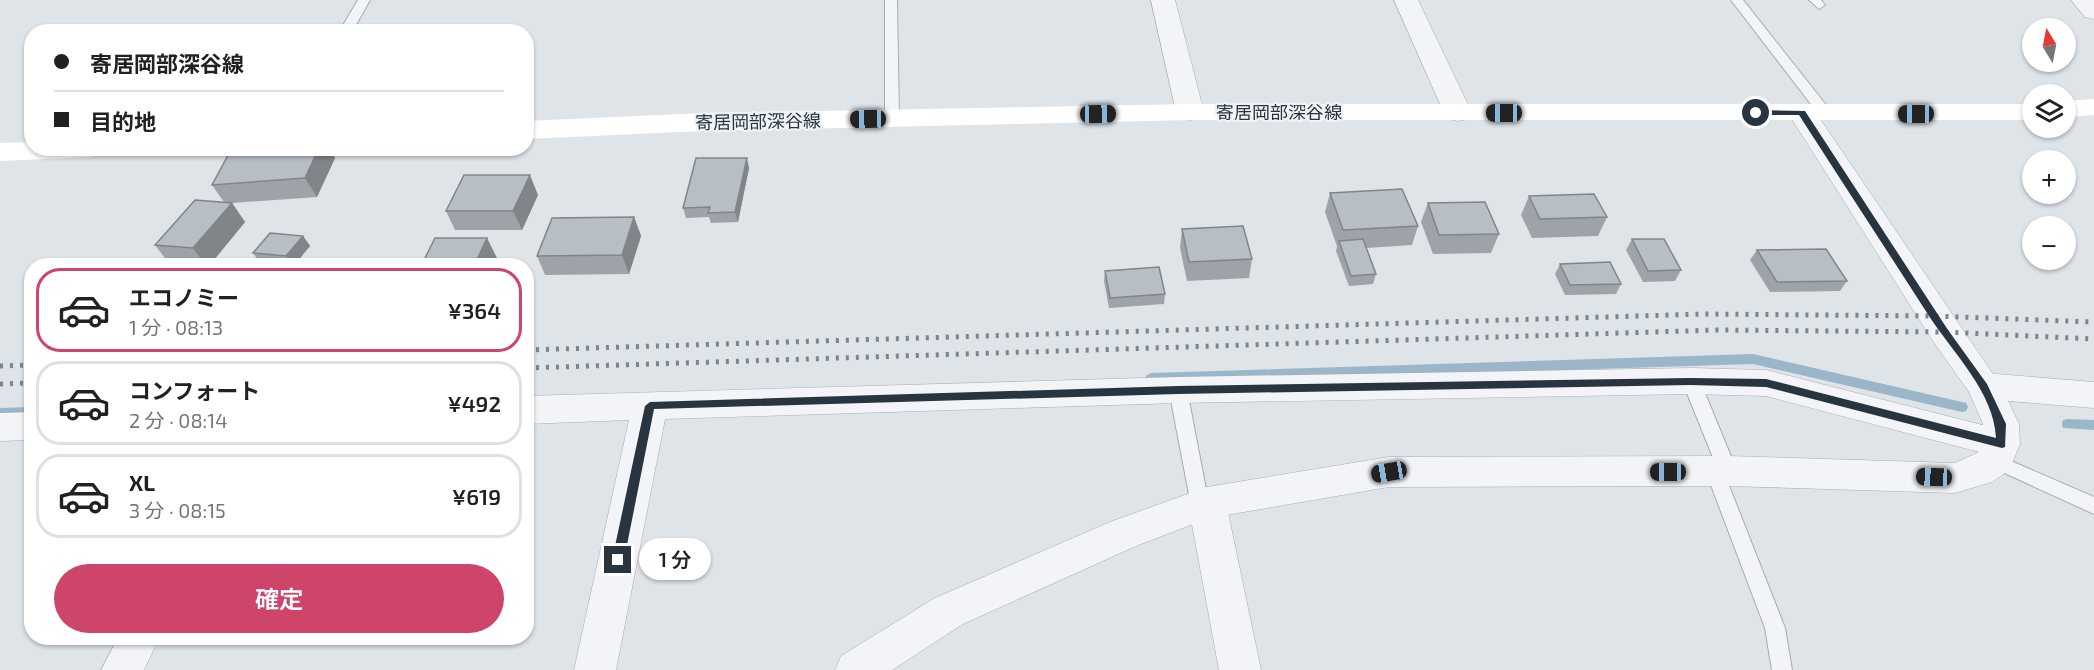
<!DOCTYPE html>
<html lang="ja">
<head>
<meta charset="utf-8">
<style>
  :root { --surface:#fff; --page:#f6f6f6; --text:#202124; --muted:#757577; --line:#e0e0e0; --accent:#cd456a }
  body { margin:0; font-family:"Exo 2","Noto Sans JP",sans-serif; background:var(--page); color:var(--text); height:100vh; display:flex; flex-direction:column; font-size:22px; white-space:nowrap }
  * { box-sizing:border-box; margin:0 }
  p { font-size:20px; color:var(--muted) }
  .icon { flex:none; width:33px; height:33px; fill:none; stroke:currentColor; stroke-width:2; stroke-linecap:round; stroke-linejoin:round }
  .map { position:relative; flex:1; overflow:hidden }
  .side { position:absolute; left:24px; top:258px; width:510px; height:387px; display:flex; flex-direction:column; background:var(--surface); border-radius:24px; box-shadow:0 2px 4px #0004 }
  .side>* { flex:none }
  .top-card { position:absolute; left:24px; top:24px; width:510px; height:132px; border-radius:24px; box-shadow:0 2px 4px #0004; display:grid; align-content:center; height:132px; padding:0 30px; background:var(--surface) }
  .needle { width:39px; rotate:350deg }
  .tools { position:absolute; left:2022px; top:18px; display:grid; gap:12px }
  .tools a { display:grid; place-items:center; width:54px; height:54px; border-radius:50%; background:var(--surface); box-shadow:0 2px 4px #0004; font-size:30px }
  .end { position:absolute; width:27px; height:27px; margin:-14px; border:8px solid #283440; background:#fff; box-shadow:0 0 0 3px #fff }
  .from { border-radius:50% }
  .bubble { position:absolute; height:42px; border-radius:21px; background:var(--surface); box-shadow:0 2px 4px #0004; font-size:20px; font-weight:600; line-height:42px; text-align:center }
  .car { position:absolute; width:18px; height:36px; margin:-18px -9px; border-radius:8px; box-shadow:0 0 4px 2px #0007; background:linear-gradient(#222 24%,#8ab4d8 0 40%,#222 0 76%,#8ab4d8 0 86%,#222 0) }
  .top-card b { display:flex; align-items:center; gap:21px; height:57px; font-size:22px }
  .top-card b+b { border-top:2px solid var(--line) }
  .top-card i { width:15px; height:15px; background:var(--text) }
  ul { padding:10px 0 0; list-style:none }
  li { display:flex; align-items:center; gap:18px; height:84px; margin:0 12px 9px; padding:0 18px; border:3px solid var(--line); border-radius:24px }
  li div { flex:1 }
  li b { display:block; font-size:22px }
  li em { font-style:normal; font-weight:600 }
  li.active { border-color:var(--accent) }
  li>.icon { width:54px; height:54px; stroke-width:1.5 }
  .button { display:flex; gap:12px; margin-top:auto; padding:12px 30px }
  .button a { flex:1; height:69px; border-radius:36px; background:var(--accent); color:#fff; font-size:24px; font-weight:600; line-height:69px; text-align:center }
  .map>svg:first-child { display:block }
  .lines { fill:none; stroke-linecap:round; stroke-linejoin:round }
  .stream { fill:#9bb6c9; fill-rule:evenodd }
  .service-casing { stroke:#a4acb3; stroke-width:2 }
  .minor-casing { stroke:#a4acb3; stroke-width:1 }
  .tertiary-casing { stroke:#a4acb3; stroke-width:1 }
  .service { fill:#f2f4f7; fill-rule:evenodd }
  .minor { fill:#f2f4f7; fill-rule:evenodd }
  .tertiary { fill:#f2f4f7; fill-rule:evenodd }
  .secondary { fill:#fff; fill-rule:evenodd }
  .rail { stroke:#798592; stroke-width:5; stroke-dasharray:3 7; stroke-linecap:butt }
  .wall { fill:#9da3a9 }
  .shaded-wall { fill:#80858a }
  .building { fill:#b7bec5; stroke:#80858a; stroke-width:1.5 }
  .route { fill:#283440 }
  .labels { text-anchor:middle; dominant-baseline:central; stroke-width:4.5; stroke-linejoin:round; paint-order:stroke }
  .street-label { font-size:18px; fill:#283440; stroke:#eff3f6 }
</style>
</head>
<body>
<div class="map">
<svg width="2094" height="670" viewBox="0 0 2094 670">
  <rect width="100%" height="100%" fill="#dfe4e9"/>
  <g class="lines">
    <g class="stream">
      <polygon points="1753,354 1962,402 1966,403 1968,407 1966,411 1962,412 1753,364 1151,383 1147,381 1145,378 1147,375 1151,373"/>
      <polygon points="32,407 32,417 0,418 0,408"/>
      <polygon points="2068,419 2094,420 2094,430 2063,428 2062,424 2063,420"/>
    </g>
    <defs>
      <g id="service">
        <polygon points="358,0 370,0 352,32 339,32"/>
        <polygon points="885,0 897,0 899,118 892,122 885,118"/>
        <polygon points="1731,0 1743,0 1830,110 1830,116 1820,116"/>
        <polygon points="1809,0 1821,0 1825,5 1819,9"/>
        <polygon points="1691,374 1697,376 1700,381 1737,471 1734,476 1726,478 1785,628 1792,670 1772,670 1765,628 1706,472 1709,467 1716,465 1682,381 1685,376"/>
        <polygon points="1178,383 1184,385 1187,390 1209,505 1207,511 1200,513 1193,511 1191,505 1169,390 1172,385"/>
        <polygon points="1995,454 2094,497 2094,514 1989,466 1986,461 1989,456"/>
      </g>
      <g id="minor">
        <polygon points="1151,0 1175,0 1204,112 1200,118 1190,120 1180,118 1176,112"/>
        <polygon points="1394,0 1418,0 1472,113 1468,119 1458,121 1448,119 1444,113"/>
        <polygon points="2071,0 2094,0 2094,19 2085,17"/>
        <polygon points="1691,368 1766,370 2002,430 2015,434 2020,444 2015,454 2002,458 1766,396 1691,394 1178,403 665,419 616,670 574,670 629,420 526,424 526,396 1178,377"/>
        <polygon points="1984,373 2094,382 2094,408 1984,399 1972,395 1967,386 1972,377"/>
        <polygon points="32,412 32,440 0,441 0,413"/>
        <polygon points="1207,487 1220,492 1226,503 1261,670 1219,670 1188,503 1194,492"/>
        <polygon points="118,638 159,638 144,670 101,670"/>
      </g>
      <polygon id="tertiary" points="1802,105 1812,107 2001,386 2019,424 2020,444 2013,461 2008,471 1992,482 1955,493 1728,486 1389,487 1209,518 1136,546 963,624 892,670 835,670 841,656 935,598 1110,522 1207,487 1389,457 1728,456 1955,463 1981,451 1984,444 1983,424 1969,392 1933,341 1788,113 1792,107"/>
    </defs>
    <use href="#service" class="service-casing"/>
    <use href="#minor" class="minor-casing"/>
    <use href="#tertiary" class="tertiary-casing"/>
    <use href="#service" class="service"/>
    <use href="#minor" class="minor"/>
    <use href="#tertiary" class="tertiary"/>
    <g class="secondary">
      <polygon points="2094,99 2094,115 2066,117 2066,101"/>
      <polygon points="1190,104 2032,104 2032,120 1190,120 703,131 526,139 526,121 703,113"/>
      <polygon points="32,142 32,148 104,148 100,154 90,157 0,161 0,143"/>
    </g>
    <g class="rail">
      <polyline points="526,350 1704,314 1934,316 2094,322"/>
      <polyline points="0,366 32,365"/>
      <polyline points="526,368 1716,330 1945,332 2094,339"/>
      <polyline points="0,384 32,383"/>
    </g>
  </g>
  <g class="wall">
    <polygon points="335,158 317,197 232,203 245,222 209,266 170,265 155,245 224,202 212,185"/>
    <polygon points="749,168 738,222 711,223 709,217 686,218 683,208"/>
    <polygon points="1330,193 1418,226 1412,245 1366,248 1376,274 1373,284 1349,286 1336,251 1337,246 1325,212"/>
    <polygon points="538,195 522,230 455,230 446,211"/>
    <polygon points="1529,196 1607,217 1598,236 1532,238 1521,215"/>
    <polygon points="1428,203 1499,234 1491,253 1433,254 1421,222"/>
    <polygon points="634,217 641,236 629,274 545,275 537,256"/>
    <polygon points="1182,229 1252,259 1249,278 1187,281 1180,248"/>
    <polygon points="303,236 310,246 294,266 260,263 253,253"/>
    <polygon points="1632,239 1681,270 1675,281 1643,282 1626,250"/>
    <polygon points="1757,250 1847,281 1840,291 1770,292 1750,260"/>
    <polygon points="1560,264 1621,284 1616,294 1565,295 1555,274"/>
    <polygon points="1105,271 1165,294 1164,304 1109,308 1104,281"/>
  </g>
  <g class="shaded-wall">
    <polygon points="319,148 330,148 335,158 317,197 305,178"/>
    <polygon points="747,158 749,168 738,222 735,212"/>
    <polygon points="530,175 538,195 522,230 513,211"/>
    <polygon points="232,203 245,222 209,266 206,266 193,248"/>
    <polygon points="634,217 641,236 629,274 622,255"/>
    <polygon points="303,236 310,246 293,266 286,256"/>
    <polygon points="487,238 497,258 493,266 474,266"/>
  </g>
  <g class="building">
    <polygon points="232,148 319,148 305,178 212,185"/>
    <polygon points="696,158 747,158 735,212 708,213 710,207 683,208"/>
    <polygon points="464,175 530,175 513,211 446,211"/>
    <polygon points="1402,189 1418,226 1343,230 1330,193"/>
    <polygon points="1594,194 1607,217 1540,219 1529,196"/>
    <polygon points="195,200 232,203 193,248 155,245"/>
    <polygon points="1485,202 1499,234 1439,235 1428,203"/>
    <polygon points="634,217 622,255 537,256 552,218"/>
    <polygon points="1243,226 1252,259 1189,262 1182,229"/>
    <polygon points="270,233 303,236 286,256 253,253"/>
    <polygon points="435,238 487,238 474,266 421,266"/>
    <polygon points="1363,239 1376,274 1351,276 1339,241"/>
    <polygon points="1632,239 1664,239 1681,270 1648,271"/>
    <polygon points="1826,249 1847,281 1777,282 1757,250"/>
    <polygon points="1610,262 1621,284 1570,285 1560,264"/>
    <polygon points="1159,267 1165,294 1110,298 1105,271"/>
  </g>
  <path class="route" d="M1756,110l49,1 143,219 39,54 19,40 -1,23 -3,1 -236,-61 -76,-2 -512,9 -524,15 -30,151 -6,5 -6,-5 33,-154 5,-4 528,-16 512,-8 76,1 230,59c-2,-46 -43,-85 -67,-122 -43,-67 -87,-134 -130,-201h-46z"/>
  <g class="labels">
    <g class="street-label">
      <text x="1279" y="112">寄居岡部深谷線</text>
      <text transform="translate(758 121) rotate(-1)">寄居岡部深谷線</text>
    </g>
  </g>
</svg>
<div class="tools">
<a><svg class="needle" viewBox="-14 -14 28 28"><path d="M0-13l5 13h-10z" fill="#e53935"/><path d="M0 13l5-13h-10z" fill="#757577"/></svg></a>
<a><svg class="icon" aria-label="layers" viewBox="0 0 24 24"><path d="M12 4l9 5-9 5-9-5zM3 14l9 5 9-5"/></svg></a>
<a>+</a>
<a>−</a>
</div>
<i class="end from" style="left:1756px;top:113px"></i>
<i class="end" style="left:618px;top:560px"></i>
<div class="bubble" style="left:639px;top:538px;width:72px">1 分</div>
<i class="car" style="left:1504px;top:113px;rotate:270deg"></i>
<i class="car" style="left:1098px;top:114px;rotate:89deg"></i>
<i class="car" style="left:1916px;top:114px;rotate:270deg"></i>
<i class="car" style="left:868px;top:119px;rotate:269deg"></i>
<i class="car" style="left:1389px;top:472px;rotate:260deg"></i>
<i class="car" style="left:1668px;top:472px;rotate:270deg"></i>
<i class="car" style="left:1934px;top:477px;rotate:272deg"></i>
<div class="top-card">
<b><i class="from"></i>寄居岡部深谷線</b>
<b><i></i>目的地</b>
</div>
<section class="side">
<ul>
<li class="active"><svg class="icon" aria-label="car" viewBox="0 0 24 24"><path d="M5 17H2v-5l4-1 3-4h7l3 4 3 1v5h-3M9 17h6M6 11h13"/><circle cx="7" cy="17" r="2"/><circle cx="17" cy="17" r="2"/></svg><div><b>エコノミー</b><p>1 分 · 08:13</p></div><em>¥364</em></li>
<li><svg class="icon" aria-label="car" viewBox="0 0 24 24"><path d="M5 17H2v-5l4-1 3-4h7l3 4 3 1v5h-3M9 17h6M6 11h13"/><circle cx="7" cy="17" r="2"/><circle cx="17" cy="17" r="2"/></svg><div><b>コンフォート</b><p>2 分 · 08:14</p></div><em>¥492</em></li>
<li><svg class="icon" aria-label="car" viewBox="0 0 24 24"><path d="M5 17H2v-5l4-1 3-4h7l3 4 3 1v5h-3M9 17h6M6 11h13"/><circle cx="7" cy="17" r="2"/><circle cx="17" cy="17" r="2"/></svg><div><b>XL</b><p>3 分 · 08:15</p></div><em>¥619</em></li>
</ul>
<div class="button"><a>確定</a></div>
</section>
</div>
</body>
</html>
